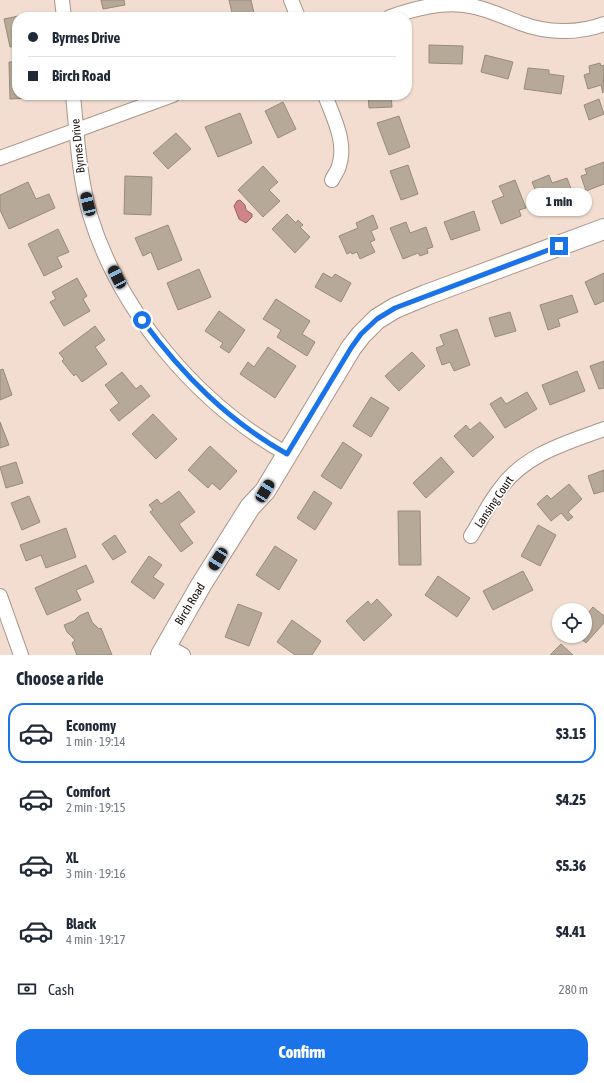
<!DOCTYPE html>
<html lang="en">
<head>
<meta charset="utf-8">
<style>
  :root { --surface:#fff; --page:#f6f6f7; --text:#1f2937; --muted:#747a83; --line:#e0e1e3; --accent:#1a73e8 }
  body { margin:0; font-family:"Asap Condensed",sans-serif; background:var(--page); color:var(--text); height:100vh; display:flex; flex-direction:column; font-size:15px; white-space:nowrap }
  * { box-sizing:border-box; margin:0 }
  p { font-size:13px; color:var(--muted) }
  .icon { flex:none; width:22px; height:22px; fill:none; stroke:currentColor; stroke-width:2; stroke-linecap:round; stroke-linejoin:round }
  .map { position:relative; height:655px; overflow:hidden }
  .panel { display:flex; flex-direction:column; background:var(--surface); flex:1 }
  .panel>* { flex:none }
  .guide { position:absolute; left:12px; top:12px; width:400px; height:88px; border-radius:16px; box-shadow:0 1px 3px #0004; display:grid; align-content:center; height:88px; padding:0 16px; background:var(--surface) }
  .controls { position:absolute; left:552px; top:603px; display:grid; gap:8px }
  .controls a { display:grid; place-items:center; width:40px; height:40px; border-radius:50%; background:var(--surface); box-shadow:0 1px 3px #0004; font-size:20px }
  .end { position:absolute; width:18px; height:18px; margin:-9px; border:5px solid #1a73e8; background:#fff; box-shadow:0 0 0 2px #fff }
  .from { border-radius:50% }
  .bubble { position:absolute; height:28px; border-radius:14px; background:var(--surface); box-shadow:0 1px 3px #0004; font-size:13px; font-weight:800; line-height:28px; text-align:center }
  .car { position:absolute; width:12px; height:24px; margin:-12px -6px; border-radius:5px; box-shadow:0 0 3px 1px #0007; background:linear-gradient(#222 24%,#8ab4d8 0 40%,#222 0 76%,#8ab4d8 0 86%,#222 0) }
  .guide b { display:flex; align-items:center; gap:14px; height:38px; font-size:15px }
  .guide b+b { border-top:1px solid var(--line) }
  .guide i { width:10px; height:10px; background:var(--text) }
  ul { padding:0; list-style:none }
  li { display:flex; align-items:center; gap:12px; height:60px; margin:0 8px 6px; padding:0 8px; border:2px solid transparent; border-radius:16px }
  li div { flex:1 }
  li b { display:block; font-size:15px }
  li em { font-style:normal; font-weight:800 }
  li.active { border-color:var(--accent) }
  li>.icon { width:36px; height:36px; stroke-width:1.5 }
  h2 { padding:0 16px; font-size:18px; line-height:48px }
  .pay { display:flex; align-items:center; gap:10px; height:44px; padding:0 16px; font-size:15px }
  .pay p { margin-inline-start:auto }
  .button { display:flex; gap:8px; margin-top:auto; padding:8px 16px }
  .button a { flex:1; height:46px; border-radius:16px; background:var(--accent); color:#fff; font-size:16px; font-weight:800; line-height:46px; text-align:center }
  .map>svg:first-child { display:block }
  .water { fill:#ce858a; stroke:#976264 }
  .building { fill:#b7a997; stroke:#988b7a }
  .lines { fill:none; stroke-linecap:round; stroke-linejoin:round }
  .street-casing { stroke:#a99589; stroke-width:16 }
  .secondary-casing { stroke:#a99589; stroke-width:22 }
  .street { stroke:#fff; stroke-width:14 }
  .secondary { stroke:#fff; stroke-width:20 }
  .route { stroke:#1a73e8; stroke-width:5 }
  .labels { text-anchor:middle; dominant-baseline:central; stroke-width:3.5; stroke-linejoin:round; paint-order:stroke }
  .street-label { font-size:12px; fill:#17100c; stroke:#fff }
</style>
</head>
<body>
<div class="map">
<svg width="604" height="655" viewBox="0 0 604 655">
  <rect width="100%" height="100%" fill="#f2ddd0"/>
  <polygon class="water" points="240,200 245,205 246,210 252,214 252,217 246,223 239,219 234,206 237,201"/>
  <g class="building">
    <polygon points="101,0 124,0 125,5 103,9"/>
    <polygon points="229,0 251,0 254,13 233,17"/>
    <polygon points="23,15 23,17 17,17 17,46 10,47 4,19"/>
    <polygon points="429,45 463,46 462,64 429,63"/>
    <polygon points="485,55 513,62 508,79 481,72"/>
    <polygon points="9,62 17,62 17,95 32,95 32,98 10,99"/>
    <polygon points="600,63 601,66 604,65 603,93 601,85 588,89 584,75 590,73 589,66"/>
    <polygon points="528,68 549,70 549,74 564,76 561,94 524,89"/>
    <polygon points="368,95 391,95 392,107 369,108"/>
    <polygon points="599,99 604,114 589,120 584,105"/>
    <polygon points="283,102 296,129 278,138 265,111"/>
    <polygon points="240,113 252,143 218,157 205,127"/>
    <polygon points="399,116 410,147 389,155 377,123"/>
    <polygon points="176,133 191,149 168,169 153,153"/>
    <polygon points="604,162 604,184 586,191 581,176 587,174 585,169"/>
    <polygon points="408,165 418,194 401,200 390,171"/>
    <polygon points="263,166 278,182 269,190 280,201 263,217 238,190"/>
    <polygon points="549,175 552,183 567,178 573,194 560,199 562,203 543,210 532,182"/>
    <polygon points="125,176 152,177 151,215 124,214"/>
    <polygon points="515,180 526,208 519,210 521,216 501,224 492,201 504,196 499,186"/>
    <polygon points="28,182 36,199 49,194 55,208 9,229 0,210 0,195"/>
    <polygon points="474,211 480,230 451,240 444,222"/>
    <polygon points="287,214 296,223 298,220 303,225 300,227 310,237 295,253 272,229"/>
    <polygon points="373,215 378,228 371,231 375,240 370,242 375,252 360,259 357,252 352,254 351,252 347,254 339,236 358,228 356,223"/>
    <polygon points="406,222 410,233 426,227 433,247 427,249 428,253 420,256 418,253 403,259 390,228"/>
    <polygon points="168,225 182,260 158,270 151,252 143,256 135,238"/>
    <polygon points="58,229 69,252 57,257 62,267 44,276 28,244"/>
    <polygon points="199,269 211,297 178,310 167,283"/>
    <polygon points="323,273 332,278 335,274 351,283 341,302 315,287"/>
    <polygon points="604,273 604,301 595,305 585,282"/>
    <polygon points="77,278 87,296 83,299 90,311 64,326 50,302 56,299 52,292"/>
    <polygon points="572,295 578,312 558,319 560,326 548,330 540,305"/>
    <polygon points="276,299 310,321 302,334 315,342 307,356 277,337 281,330 263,319"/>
    <polygon points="219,311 245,330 229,353 220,347 223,343 205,331"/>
    <polygon points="510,312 516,331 495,337 489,318"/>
    <polygon points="95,326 105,340 95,347 107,364 82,382 76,374 74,376 62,361 64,359 59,353"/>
    <polygon points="457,329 470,365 454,371 450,362 442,365 436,348 444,345 440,335"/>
    <polygon points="268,347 296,366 275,398 240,374 248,362 254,367"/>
    <polygon points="412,352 425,366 399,391 385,376"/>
    <polygon points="604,361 604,388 599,389 590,366"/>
    <polygon points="3,369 12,395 0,400 0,370"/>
    <polygon points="577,371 585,391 550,405 542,385"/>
    <polygon points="122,372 136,389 141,385 150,396 119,421 110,410 119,403 105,385"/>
    <polygon points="527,392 537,409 505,428 490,404 501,397 506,404"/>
    <polygon points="371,397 389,408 371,437 353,426"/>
    <polygon points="153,414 177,439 156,459 132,434"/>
    <polygon points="0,422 9,445 0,448"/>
    <polygon points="480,422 494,437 473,457 454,436 466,425 470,430"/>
    <polygon points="343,442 362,455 341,489 321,476"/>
    <polygon points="210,446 237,471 220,490 212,483 208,488 188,470"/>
    <polygon points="441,457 454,472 426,498 413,483"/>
    <polygon points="16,462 23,483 6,488 0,467"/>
    <polygon points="604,470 604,491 594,494 588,476"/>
    <polygon points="569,484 582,499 568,512 573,517 568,521 561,513 551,521 537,504 547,495 551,499"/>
    <polygon points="179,491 195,512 179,524 193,543 181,552 150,512 153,510 149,505 157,499 161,504"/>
    <polygon points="314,491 332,503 315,530 297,518"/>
    <polygon points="29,496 40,522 22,530 11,503"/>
    <polygon points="398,511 420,511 421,565 399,565"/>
    <polygon points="538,525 556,535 540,566 521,556"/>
    <polygon points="66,528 76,557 46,568 41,555 26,561 20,545"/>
    <polygon points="115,535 126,552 113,560 102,544"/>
    <polygon points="275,546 297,560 279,590 256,575"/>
    <polygon points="149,556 162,565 153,577 164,584 154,599 131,582"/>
    <polygon points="86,565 94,582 76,590 81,600 47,615 35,588"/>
    <polygon points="523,571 533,590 493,610 483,591"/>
    <polygon points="438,576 470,598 457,617 425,595"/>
    <polygon points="377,599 392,615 364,641 346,621 368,601 371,605"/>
    <polygon points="238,604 262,613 249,646 225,637"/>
    <polygon points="593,607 604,616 604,623 586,643 578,636 585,636 585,616"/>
    <polygon points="88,612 92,622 99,629 101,628 112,655 77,655 72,643 75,640 67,632 64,625 74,621 79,616"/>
    <polygon points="292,620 321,641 312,655 295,655 277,642"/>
    <polygon points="561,644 573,655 550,655"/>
  </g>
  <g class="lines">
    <defs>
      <g id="street">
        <polyline points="62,0 64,17"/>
        <polyline points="291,0 298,17"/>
        <path d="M390,17c26,-9 53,-16 81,-11 17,3 33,11 49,17 26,10 58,11 84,1"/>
        <path d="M73,95c4,40 6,81 17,120 30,98 108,189 197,239"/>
        <path d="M325,95c8,22 22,47 14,71 -1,5 -5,9 -7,14"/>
        <polyline points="0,158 173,95"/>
        <path d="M471,536c10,-16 18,-33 29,-47 25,-35 66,-46 104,-60"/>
        <polyline points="0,596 21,655"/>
        <polyline points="167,646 183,655"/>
      </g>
      <polyline id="secondary" points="161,655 201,585 250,507 265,491 351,348 361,335 377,319 395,308 426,295 604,229"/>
    </defs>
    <use href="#street" class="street-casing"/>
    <use href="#secondary" class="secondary-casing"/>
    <use href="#street" class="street"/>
    <use href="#secondary" class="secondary"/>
  </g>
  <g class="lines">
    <path class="route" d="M142,320c41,55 85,100 145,134l64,-106 10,-14 16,-15 18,-11 164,-62"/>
  </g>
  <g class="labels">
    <g class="street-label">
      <text transform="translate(78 146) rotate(-96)">Byrnes Drive</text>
      <text transform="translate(494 502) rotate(-56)">Lansing Court</text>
      <text transform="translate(190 604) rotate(-59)">Birch Road</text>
    </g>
  </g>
</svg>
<div class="controls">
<a><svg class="icon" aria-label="locate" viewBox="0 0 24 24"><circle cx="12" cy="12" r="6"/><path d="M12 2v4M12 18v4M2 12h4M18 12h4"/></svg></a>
</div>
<i class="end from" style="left:142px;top:320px"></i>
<i class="end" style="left:559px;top:246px"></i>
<div class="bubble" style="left:526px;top:188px;width:66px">1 min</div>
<i class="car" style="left:88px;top:204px;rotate:346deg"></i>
<i class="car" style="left:117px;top:277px;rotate:333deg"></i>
<i class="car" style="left:265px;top:491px;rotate:31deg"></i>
<i class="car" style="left:218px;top:559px;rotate:212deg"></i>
<div class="guide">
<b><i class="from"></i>Byrnes Drive</b>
<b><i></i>Birch Road</b>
</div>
</div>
<section class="panel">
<h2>Choose a ride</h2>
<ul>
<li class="active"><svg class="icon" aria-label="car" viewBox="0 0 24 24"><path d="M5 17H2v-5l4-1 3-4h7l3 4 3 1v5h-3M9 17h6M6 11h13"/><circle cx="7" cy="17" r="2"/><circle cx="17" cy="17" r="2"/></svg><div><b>Economy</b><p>1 min · 19:14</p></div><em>$3.15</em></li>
<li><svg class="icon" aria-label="car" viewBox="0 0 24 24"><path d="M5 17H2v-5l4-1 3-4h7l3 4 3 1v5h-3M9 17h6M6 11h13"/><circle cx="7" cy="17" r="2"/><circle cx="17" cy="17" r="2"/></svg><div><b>Comfort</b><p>2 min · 19:15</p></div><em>$4.25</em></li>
<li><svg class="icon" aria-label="car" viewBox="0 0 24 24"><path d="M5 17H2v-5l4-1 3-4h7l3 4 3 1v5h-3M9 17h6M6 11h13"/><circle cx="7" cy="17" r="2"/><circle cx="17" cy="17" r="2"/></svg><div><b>XL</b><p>3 min · 19:16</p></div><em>$5.36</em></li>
<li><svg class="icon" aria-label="car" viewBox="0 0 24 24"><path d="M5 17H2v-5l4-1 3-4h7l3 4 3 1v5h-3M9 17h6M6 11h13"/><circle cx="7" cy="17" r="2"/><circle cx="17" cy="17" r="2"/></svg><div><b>Black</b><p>4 min · 19:17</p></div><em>$4.41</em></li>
</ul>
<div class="pay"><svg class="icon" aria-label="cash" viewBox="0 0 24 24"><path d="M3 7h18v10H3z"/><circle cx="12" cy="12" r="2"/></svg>Cash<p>280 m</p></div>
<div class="button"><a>Confirm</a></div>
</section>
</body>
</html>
